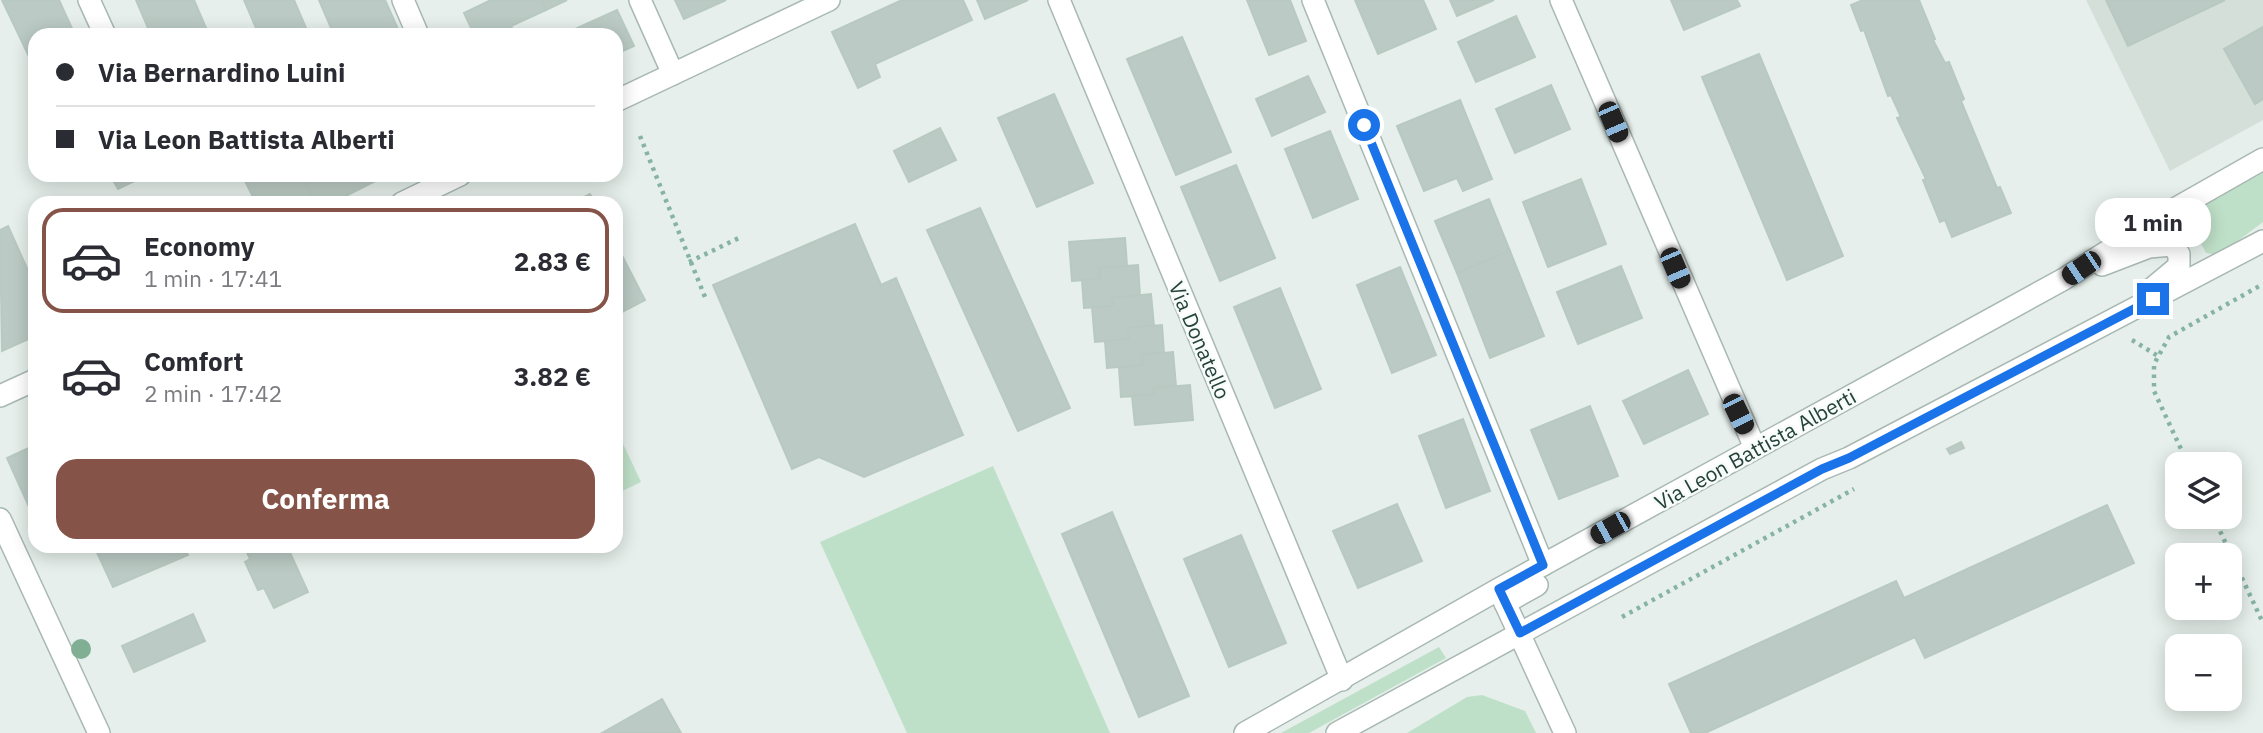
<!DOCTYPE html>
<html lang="it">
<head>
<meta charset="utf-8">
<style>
  :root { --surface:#fff; --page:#f2f2f3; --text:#2b2b33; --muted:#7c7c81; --line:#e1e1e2; --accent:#855347 }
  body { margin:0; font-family:"IBM Plex Sans",sans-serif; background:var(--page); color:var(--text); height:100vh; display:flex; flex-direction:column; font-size:26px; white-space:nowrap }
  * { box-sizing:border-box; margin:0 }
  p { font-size:23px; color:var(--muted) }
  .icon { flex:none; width:38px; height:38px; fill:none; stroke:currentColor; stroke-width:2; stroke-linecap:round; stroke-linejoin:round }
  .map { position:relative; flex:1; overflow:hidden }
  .drawer { position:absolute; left:28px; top:196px; width:595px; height:357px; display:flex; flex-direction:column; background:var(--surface); border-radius:21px; box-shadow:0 4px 18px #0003 }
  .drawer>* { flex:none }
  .hud { position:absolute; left:28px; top:28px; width:595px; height:154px; border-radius:21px; box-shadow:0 4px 18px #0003; display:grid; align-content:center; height:154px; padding:0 28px; background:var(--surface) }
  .controls { position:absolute; left:2165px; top:452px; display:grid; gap:14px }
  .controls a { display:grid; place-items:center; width:77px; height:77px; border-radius:14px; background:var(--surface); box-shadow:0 4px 18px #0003; font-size:35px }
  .end { position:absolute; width:32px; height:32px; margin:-16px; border:9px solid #1a73e8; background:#fff; box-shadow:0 0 0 4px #fff }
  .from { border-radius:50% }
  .bubble { position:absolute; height:49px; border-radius:21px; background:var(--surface); box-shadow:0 4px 18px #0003; font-size:23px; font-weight:700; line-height:49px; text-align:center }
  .car { position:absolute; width:21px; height:42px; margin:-21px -10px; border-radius:9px; box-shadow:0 0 5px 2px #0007; background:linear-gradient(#222 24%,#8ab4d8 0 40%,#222 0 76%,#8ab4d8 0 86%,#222 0) }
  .hud b { display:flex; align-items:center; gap:24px; height:66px; font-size:26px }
  .hud b+b { border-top:2px solid var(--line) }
  .hud i { width:18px; height:18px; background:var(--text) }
  ul { padding:12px 0 0; list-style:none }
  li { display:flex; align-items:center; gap:21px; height:105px; margin:0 14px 10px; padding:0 14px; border:4px solid transparent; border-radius:21px }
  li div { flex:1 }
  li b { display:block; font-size:26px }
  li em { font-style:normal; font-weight:700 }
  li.on { border-color:var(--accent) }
  li>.icon { width:63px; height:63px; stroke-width:1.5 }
  .primary-button { display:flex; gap:14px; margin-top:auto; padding:14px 28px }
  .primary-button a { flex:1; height:80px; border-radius:21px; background:var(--accent); color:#fff; font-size:28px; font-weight:700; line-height:80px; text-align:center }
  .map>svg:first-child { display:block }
  .built { fill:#d4dfda }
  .green { fill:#bfe0c8 }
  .building { fill:#bbcac4; stroke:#b8c9c2; stroke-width:2 }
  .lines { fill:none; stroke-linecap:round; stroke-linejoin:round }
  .minor-casing { stroke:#a8b8b2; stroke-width:24 }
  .path { stroke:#86b3a5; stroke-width:4.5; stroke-dasharray:3.5 5; stroke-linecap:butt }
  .minor { stroke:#fff; stroke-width:21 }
  .tree { fill:#80af93 }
  .route { stroke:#1a73e8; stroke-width:9 }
  .labels { text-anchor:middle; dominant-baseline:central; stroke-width:5; stroke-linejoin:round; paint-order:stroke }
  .street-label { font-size:21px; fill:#24423a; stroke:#f7fbf9 }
</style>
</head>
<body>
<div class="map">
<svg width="2263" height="733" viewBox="0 0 2263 733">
  <rect width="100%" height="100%" fill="#e6efeb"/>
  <polygon class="built" points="2086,0 2263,0 2263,120 2170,171"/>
  <g class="green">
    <path d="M2263,173v49l-44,33 -13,-2c-8,-19 -18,-21 -37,-25l1,-4z"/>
    <polygon points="616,429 641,482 616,494"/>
    <polygon points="993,466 1110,733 907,733 820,542"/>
    <polygon points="1439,647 1446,658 1309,733 1281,733"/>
    <polygon points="1482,695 1525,711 1536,733 1407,733 1467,697"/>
  </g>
  <g class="building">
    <polygon points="2,0 59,0 75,35 35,35 35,69"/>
    <polygon points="136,0 194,0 209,35 151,35"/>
    <polygon points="244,0 294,0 309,35 259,35"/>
    <polygon points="319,0 385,0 398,29 385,35 334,35"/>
    <polygon points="491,0 541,0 546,10 511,26 516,35 466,35 473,32 464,13"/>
    <polygon points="541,0 567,0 546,10"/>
    <polygon points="675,0 726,0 684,19"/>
    <polygon points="902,0 963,0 972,20 875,64 880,77 858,88 832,32"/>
    <polygon points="977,0 1028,0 985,19"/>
    <polygon points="1247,0 1290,0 1306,41 1269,55"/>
    <polygon points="1355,0 1423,0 1436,29 1378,54"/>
    <polygon points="1450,0 1494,0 1457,16"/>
    <polygon points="1671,0 1737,0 1740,6 1684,30"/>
    <polygon points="1863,0 1919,0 1935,39 1933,40 1945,63 1949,62 1964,99 1961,101 1997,188 2000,187 2011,213 1952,237 1945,220 1940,222 1923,180 1926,179 1897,118 1901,117 1891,95 1888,96 1864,30 1861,31 1851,5"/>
    <polygon points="2106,0 2225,0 2128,46"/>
    <polygon points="617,10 634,46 616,54 616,35 562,35"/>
    <polygon points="1516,16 1535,57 1476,82 1458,42"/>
    <polygon points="2263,27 2263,99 2255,104 2224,49"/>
    <polygon points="1182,37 1231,152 1176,175 1127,59"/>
    <polygon points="1759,54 1843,256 1787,280 1702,77"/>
    <polygon points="1308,76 1325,112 1272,136 1256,99"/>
    <polygon points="1551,85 1570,129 1515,153 1496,109"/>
    <polygon points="1054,94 1093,183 1037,207 998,118"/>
    <polygon points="1460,100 1492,179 1463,191 1457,178 1424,191 1397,126"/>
    <polygon points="940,128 956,160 909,182 894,151"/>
    <polygon points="1330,131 1358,199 1313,218 1285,149"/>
    <polygon points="1236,165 1275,258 1220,281 1181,187"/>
    <polygon points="110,175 147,175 118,189"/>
    <polygon points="242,175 302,175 315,203 256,203"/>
    <polygon points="302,175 387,175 332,203 315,203"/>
    <polygon points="1581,179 1606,244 1548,267 1523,202"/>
    <polygon points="590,194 595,203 572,203"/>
    <polygon points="1489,199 1510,251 1457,273 1435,221"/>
    <polygon points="980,208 1070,408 1018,431 927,230"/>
    <polygon points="855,224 881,285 896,278 963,435 864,477 819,457 792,469 713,285"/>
    <polygon points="8,226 35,286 35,336 2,351 0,230"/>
    <polygon points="1125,238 1127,266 1099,268 1100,279 1072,281 1069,242"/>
    <polygon points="616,244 645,300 616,315"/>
    <polygon points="1510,251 1544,336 1490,358 1457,273"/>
    <polygon points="1138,265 1140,296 1112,298 1113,306 1084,308 1082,280 1100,279 1099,268"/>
    <polygon points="1621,266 1642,318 1578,344 1557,292"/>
    <polygon points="1400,267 1436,355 1392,373 1357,285"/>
    <polygon points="1280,288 1321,389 1275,408 1234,307"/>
    <polygon points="1151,294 1154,326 1128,328 1129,339 1095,342 1092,307 1113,306 1112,298"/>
    <polygon points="1162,325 1164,353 1142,355 1143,365 1107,368 1105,341 1129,339 1128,328"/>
    <polygon points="1173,352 1176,386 1154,388 1154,395 1121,397 1119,368 1143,365 1142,355"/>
    <polygon points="1688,370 1708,414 1644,444 1623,401"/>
    <polygon points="1190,385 1193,420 1135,425 1132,396 1154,395 1154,388"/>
    <polygon points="1590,406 1618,476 1559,499 1531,430"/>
    <polygon points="1463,419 1490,491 1446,508 1419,436"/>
    <polygon points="1961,442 1964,448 1950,454 1947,449"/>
    <polygon points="35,445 35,520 7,458"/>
    <polygon points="1397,504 1422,561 1358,588 1333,531"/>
    <polygon points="2107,505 2134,563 1925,658 1915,637 1705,733 1691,733 1669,684 1896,581 1904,598"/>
    <polygon points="1112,512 1189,696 1139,717 1062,534"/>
    <polygon points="1241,535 1286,643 1229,667 1184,559"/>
    <polygon points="94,546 184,546 188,555 113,587"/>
    <polygon points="244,546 287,546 308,592 274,608 264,588 258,590 245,562 250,559"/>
    <polygon points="193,614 205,641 134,672 122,646"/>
    <polygon points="662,699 681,733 602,733"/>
  </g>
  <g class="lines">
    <defs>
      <g id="minor">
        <polyline points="89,0 105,35"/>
        <polyline points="403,0 418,35"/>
        <polyline points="640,0 673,74"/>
        <polyline points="1059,0 1342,680"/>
        <polyline points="1313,0 1543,565"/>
        <polyline points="1561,0 1755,448"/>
        <polyline points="616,101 829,0"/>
        <polyline points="402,203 460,175"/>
        <polyline points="2102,265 2149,247 2172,245 2179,254 2179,266 2149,291"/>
        <polyline points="0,396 35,380"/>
        <polyline points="0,519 99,733"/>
        <polyline points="1500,592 1565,733"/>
        <polyline points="1505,603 1537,585"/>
        <polyline points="1245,733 1499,589 2064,279 2166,214 2263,159"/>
        <polyline points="1337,733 1822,469 1849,458 2263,241"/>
      </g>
    </defs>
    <use href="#minor" class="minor-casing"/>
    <g class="path">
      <polyline points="640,136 705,297"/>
      <polyline points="689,262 741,237"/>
      <polyline points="2132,340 2158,356"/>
      <polyline points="2188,464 2154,391 2154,364 2169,337 2263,284"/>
      <polyline points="2213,516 2263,623"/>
      <polyline points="1622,617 1854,489"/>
    </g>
    <use href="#minor" class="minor"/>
  </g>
  <circle class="tree" cx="81" cy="649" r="10"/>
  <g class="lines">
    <polyline class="route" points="1364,125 1543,565 1499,589 1520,633 1822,469 1849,458 2153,299"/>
  </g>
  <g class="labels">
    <g class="street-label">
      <text transform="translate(1200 340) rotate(67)">Via Donatello</text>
      <text transform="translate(1755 449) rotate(-29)">Via Leon Battista Alberti</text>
    </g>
  </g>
</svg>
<div class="controls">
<a><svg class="icon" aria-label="layers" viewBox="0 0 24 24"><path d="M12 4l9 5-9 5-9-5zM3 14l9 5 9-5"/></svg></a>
<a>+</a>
<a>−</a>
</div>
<i class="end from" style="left:1364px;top:125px"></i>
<i class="end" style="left:2153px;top:299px"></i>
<div class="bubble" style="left:2095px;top:198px;width:116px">1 min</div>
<i class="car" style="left:1613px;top:122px;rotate:157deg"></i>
<i class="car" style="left:1675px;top:268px;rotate:157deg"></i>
<i class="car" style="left:2081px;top:268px;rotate:236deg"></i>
<i class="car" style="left:1738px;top:414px;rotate:154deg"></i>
<i class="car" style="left:1610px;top:528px;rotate:241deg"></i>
<div class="hud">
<b><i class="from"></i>Via Bernardino Luini</b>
<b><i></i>Via Leon Battista Alberti</b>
</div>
<section class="drawer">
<ul>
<li class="on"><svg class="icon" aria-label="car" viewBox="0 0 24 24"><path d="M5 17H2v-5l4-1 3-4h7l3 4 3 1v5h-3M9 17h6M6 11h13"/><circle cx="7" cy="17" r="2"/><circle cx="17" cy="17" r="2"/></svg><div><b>Economy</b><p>1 min · 17:41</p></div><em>2.83 €</em></li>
<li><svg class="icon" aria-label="car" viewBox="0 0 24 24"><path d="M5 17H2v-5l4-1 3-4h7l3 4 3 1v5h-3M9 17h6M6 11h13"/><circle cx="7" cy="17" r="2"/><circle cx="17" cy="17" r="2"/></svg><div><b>Comfort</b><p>2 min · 17:42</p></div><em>3.82 €</em></li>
</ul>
<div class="primary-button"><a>Conferma</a></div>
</section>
</div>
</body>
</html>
